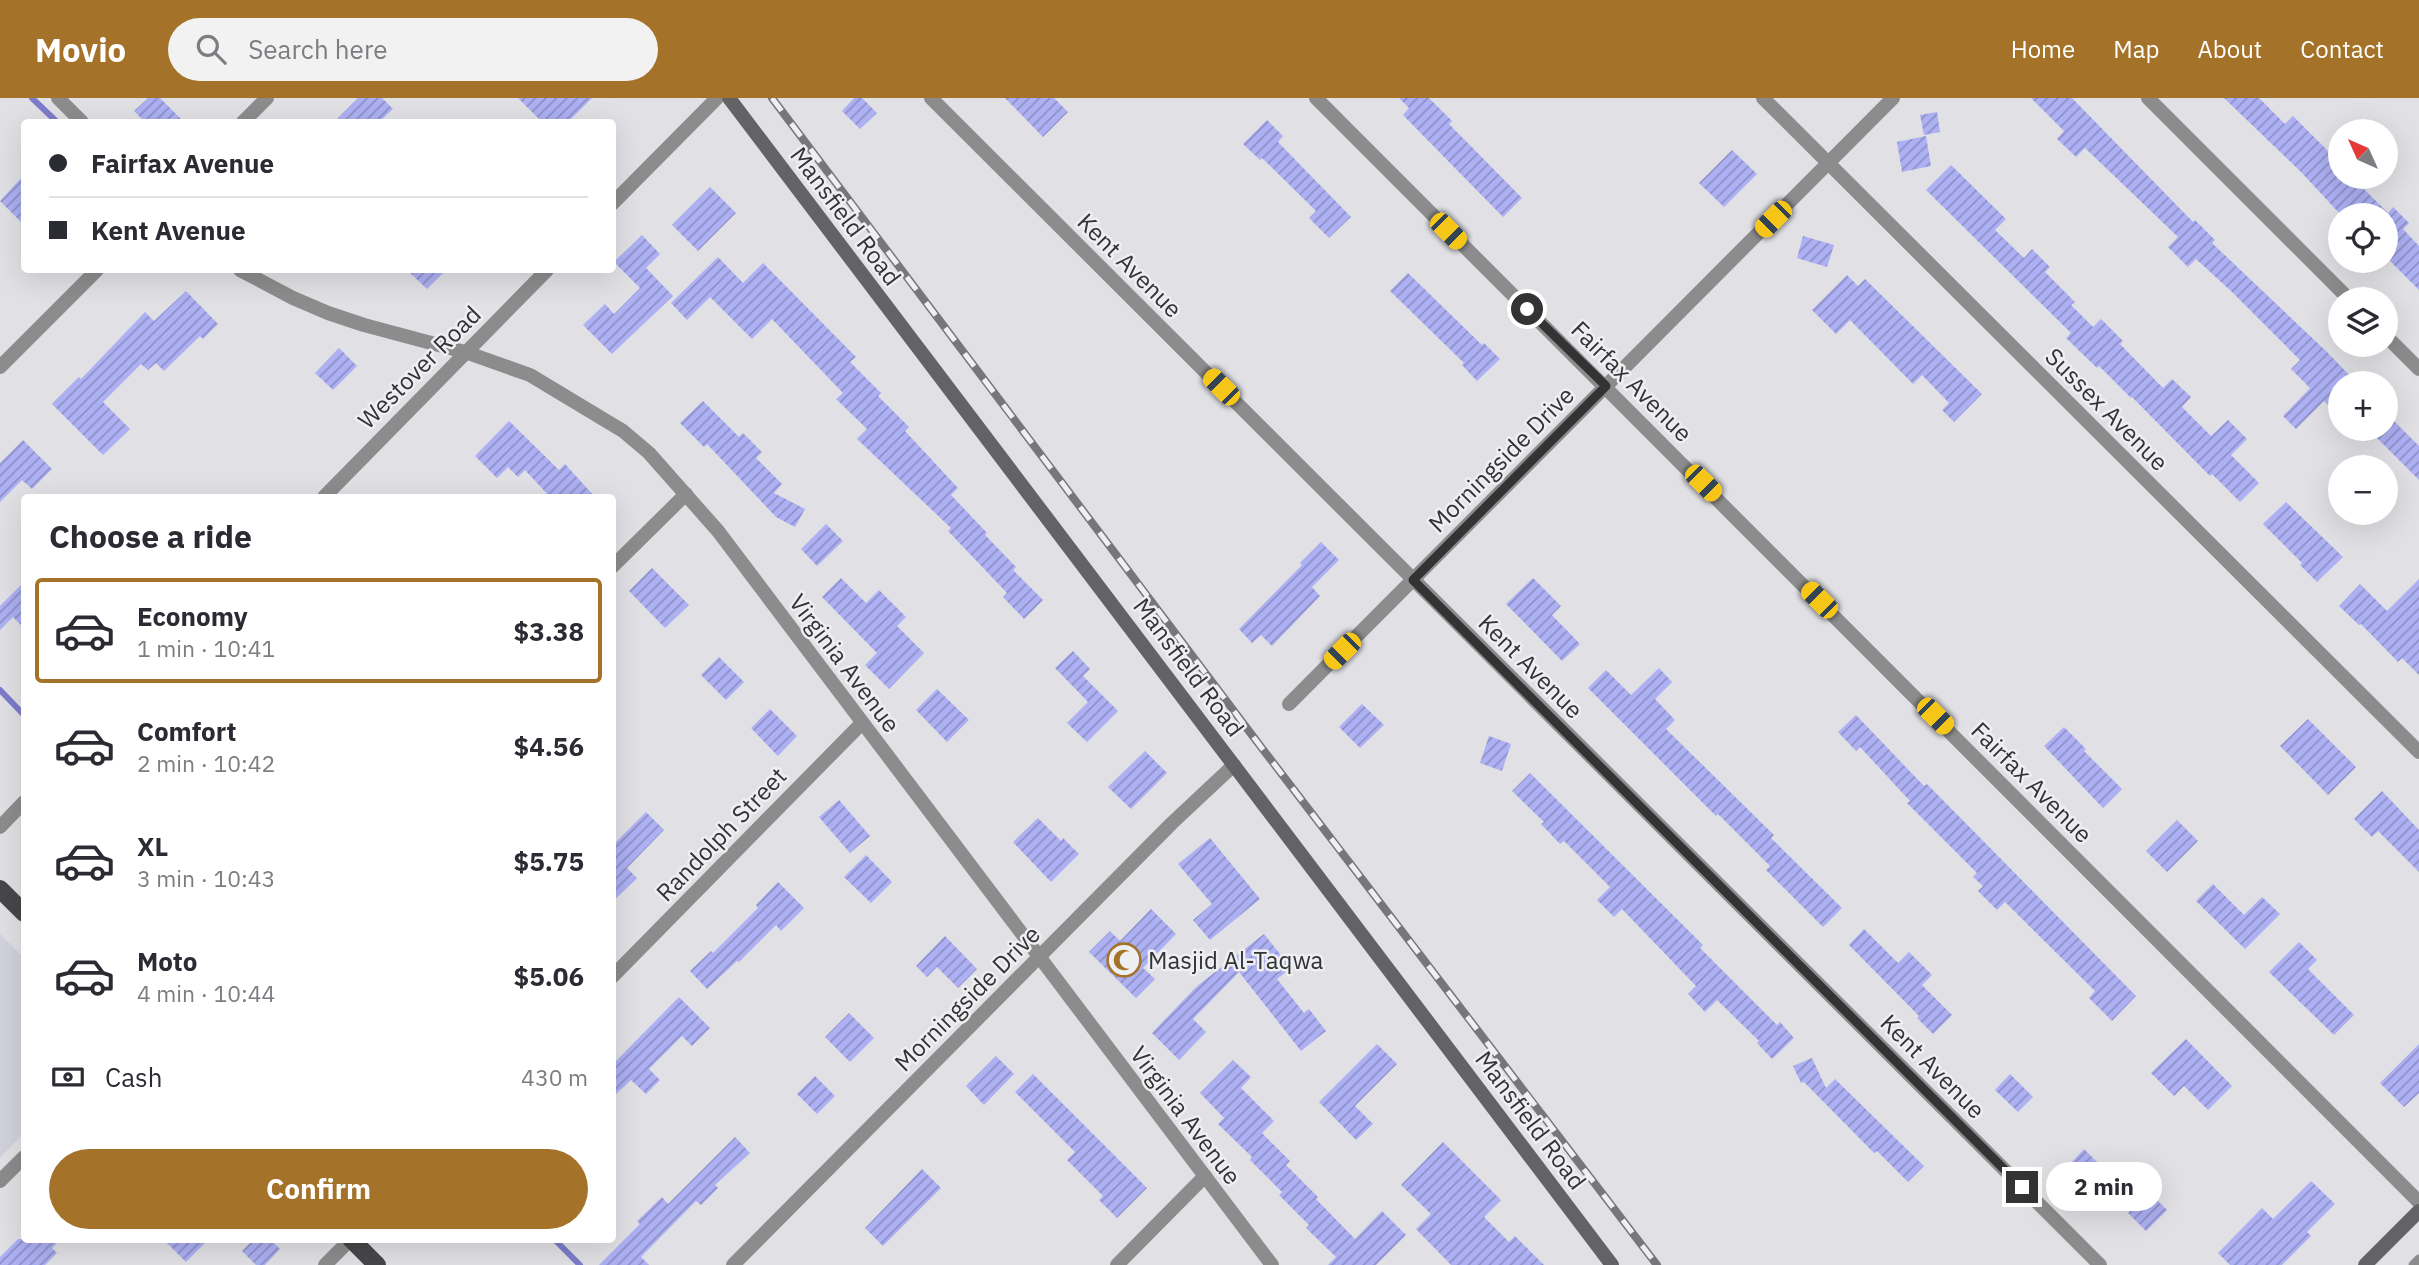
<!DOCTYPE html>
<html lang="en">
<head>
<meta charset="utf-8">
<style>
  :root { --surface:#fff; --page:#f2f2f3; --text:#2b2b33; --muted:#7c7c81; --line:#e1e1e2; --accent:#a47228 }
  body { margin:0; font-family:"IBM Plex Sans",sans-serif; background:var(--page); color:var(--text); height:100vh; display:flex; flex-direction:column; font-size:26px; white-space:nowrap }
  * { box-sizing:border-box; margin:0 }
  p { font-size:23px; color:var(--muted) }
  .icon { flex:none; width:38px; height:38px; fill:none; stroke:currentColor; stroke-width:2; stroke-linecap:round; stroke-linejoin:round }
  .map { position:relative; flex:1; overflow:hidden }
  .panel { position:absolute; left:21px; top:396px; width:595px; height:749px; display:flex; flex-direction:column; background:var(--surface); border-radius:7px; box-shadow:0 7px 28px #0002 }
  .panel>* { flex:none }
  .guide { position:absolute; left:21px; top:21px; width:595px; height:154px; border-radius:7px; box-shadow:0 7px 28px #0002; display:grid; align-content:center; height:154px; padding:0 28px; background:var(--surface) }
  .needle { width:46px; rotate:315deg }
  .tools { position:absolute; left:2328px; top:21px; display:grid; gap:14px }
  .tools a { display:grid; place-items:center; width:70px; height:70px; border-radius:50%; background:var(--surface); box-shadow:0 7px 28px #0002; font-size:35px }
  .end { position:absolute; width:32px; height:32px; margin:-16px; border:9px solid #333334; background:#fff; box-shadow:0 0 0 4px #fff }
  .from { border-radius:50% }
  .bubble { position:absolute; height:49px; border-radius:24px; background:var(--surface); box-shadow:0 7px 28px #0002; font-size:23px; font-weight:800; line-height:49px; text-align:center }
  .car { position:absolute; width:21px; height:42px; margin:-21px -10px; border-radius:9px; box-shadow:0 0 5px 2px #0007; background:linear-gradient(#f5c518 24%,#345 0 40%,#f5c518 0 76%,#345 0 86%,#f5c518 0) }
  .guide b { display:flex; align-items:center; gap:24px; height:66px; font-size:26px }
  .guide b+b { border-top:2px solid var(--line) }
  .guide i { width:18px; height:18px; background:var(--text) }
  ul { padding:0; list-style:none }
  li { display:flex; align-items:center; gap:21px; height:105px; margin:0 14px 10px; padding:0 14px; border:4px solid transparent; border-radius:7px }
  li div { flex:1 }
  li b { display:block; font-size:26px }
  li em { font-style:normal; font-weight:800 }
  li.on { border-color:var(--accent) }
  li>.icon { width:63px; height:63px; stroke-width:1.5 }
  h2 { padding:0 28px; font-size:32px; line-height:84px }
  .pay { display:flex; align-items:center; gap:18px; height:77px; padding:0 28px; font-size:26px }
  .pay p { margin-inline-start:auto }
  .action { display:flex; gap:14px; margin-top:auto; padding:14px 28px }
  .action a { flex:1; height:80px; border-radius:42px; background:var(--accent); color:#fff; font-size:28px; font-weight:800; line-height:80px; text-align:center }
  header { display:flex; align-items:center; gap:42px; box-sizing:border-box; height:98px; padding:0 35px; background:var(--accent); color:#fff }
  header strong { font-size:33px }
  nav { display:flex; gap:38px; margin-inline-start:auto; font-size:24px }
  .search { width:490px; height:63px; background:var(--page); display:flex; align-items:center; gap:18px; box-sizing:border-box; padding:0 24px; border-radius:38px; color:var(--muted); font-size:26px }
  .map>svg:first-child { display:block }
  .built { fill:#d1d2dc }
  .lines { fill:none; stroke-linecap:round; stroke-linejoin:round }
  .stream { stroke:#7c7ccb; stroke-width:6 }
  .building { fill:url(#building-hatch) }
  .service { stroke:#8c8c8d; stroke-width:9 }
  .minor { stroke:#8c8c8d; stroke-width:14 }
  .tertiary { stroke:#8c8c8d; stroke-width:14 }
  .secondary { stroke:#636365; stroke-width:14 }
  .primary { stroke:#474749; stroke-width:18 }
  .rail-casing { stroke:#777779; stroke-width:8 }
  .rail { stroke:#eeeff2; stroke-width:5; stroke-dasharray:16; stroke-linecap:butt }
  .route { stroke:#333334; stroke-width:9 }
  .labels { text-anchor:middle; dominant-baseline:central; stroke-width:5; stroke-linejoin:round; paint-order:stroke }
  .street-label { font-size:24px; fill:#333334; stroke:#eeeff2 }
  .poi-label { font-size:24px; fill:#333334; stroke:#eeeff2; text-anchor:start }
</style>
</head>
<body>
<header>
<strong>Movio</strong>
<div class="search"><svg class="icon" aria-label="search" viewBox="0 0 24 24"><circle cx="10" cy="10" r="6"/><path d="M15 15l6 6"/></svg>Search here</div>
<nav><a>Home</a><a>Map</a><a>About</a><a>Contact</a></nav>
</header>
<div class="map">
<svg width="2419" height="1167" viewBox="0 0 2419 1167">
  <defs>
    <pattern id="building-hatch" width="6" height="6" patternUnits="userSpaceOnUse" patternTransform="scale(1.75)"><rect width="6" height="6" fill="#adb0f3"/><path d="M-1 1l2-2M0 6l6-6M5 7l2-2" fill="none" stroke="#8d90c6"/></pattern>
  </defs>
  <rect width="100%" height="100%" fill="#e1e1e5"/>
  <polygon class="built" points="0,836 24,860 24,1035 0,1060"/>
  <g class="lines">
    <g class="stream">
      <polyline points="32,0 57,24"/>
      <polyline points="0,592 24,617"/>
      <polyline points="554,1141 580,1167"/>
    </g>
  </g>
  <g class="building">
    <polygon points="148,0 160,0 184,24 145,24 134,13"/>
    <polygon points="358,0 382,0 393,11 379,24 334,24"/>
    <polygon points="518,0 592,0 568,24 542,24"/>
    <polygon points="854,0 862,0 877,15 860,31 842,13"/>
    <polygon points="1005,0 1054,0 1068,14 1043,39"/>
    <polygon points="1399,0 1429,0 1452,23 1449,26 1522,100 1503,119 1403,17 1409,10"/>
    <polygon points="2031,0 2072,0 2193,124 2195,122 2215,142 2212,145 2327,254 2357,285 2340,285 2340,319 2324,303 2296,331 2283,318 2310,290 2291,271 2300,262 2232,194 2196,161 2188,169 2168,149 2178,139 2085,50 2076,59 2057,41 2064,33"/>
    <polygon points="2224,0 2259,0 2285,26 2293,18 2340,65 2340,79 2352,79 2388,115 2393,109 2409,125 2403,131 2419,148 2419,192 2385,158 2385,117 2341,117 2301,74"/>
    <polygon points="1937,14 1940,34 1924,37 1920,17"/>
    <polygon points="1267,22 1283,38 1278,44 1351,119 1329,140 1309,120 1316,113 1262,60 1260,62 1243,46"/>
    <polygon points="1926,38 1931,68 1902,74 1897,44"/>
    <polygon points="1732,52 1757,76 1724,109 1699,85"/>
    <polygon points="1951,67 2006,121 1995,132 2024,160 2032,151 2050,169 2045,174 2075,204 2071,207 2093,229 2101,221 2123,243 2120,246 2163,290 2172,281 2191,299 2182,309 2211,338 2228,322 2247,341 2231,357 2259,385 2240,404 2212,376 2210,378 2132,299 2131,300 2099,268 2097,270 2066,240 2071,235 1926,92"/>
    <polygon points="24,77 24,127 0,103"/>
    <polygon points="710,89 736,115 698,153 672,127"/>
    <polygon points="642,137 660,156 646,170 673,198 612,256 583,227 605,206 614,216 640,190 614,164"/>
    <polygon points="1803,138 1834,147 1827,169 1797,160"/>
    <polygon points="718,159 743,185 763,165 856,259 850,264 881,295 878,298 909,329 905,333 958,390 951,397 987,435 985,437 1016,469 1013,472 1043,502 1024,521 1003,499 1007,495 948,433 951,430 857,341 867,331 836,301 843,295 772,221 752,241 710,199 687,222 671,205"/>
    <polygon points="407,172 446,172 427,191"/>
    <polygon points="1408,175 1482,247 1484,245 1500,261 1477,283 1462,267 1464,265 1390,193"/>
    <polygon points="1847,177 1858,188 1865,181 1982,296 1954,324 1942,312 1949,305 1922,277 1913,286 1850,222 1836,236 1812,212"/>
    <polygon points="186,193 218,226 203,241 200,238 164,273 156,265 148,272 141,266 103,304 130,331 103,357 52,306 79,279 81,281 145,214 154,223"/>
    <polygon points="339,250 357,268 333,292 315,275"/>
    <polygon points="703,303 739,339 743,335 762,354 756,360 782,386 774,395 805,411 795,429 776,419 707,346 704,349 680,325"/>
    <polygon points="2385,314 2419,348 2419,382 2368,331 2385,331"/>
    <polygon points="509,323 559,372 565,366 595,399 550,399 525,372 518,379 508,369 497,380 475,358"/>
    <polygon points="23,342 52,371 32,391 22,382 0,404 0,365"/>
    <polygon points="2286,404 2343,459 2317,484 2300,467 2302,465 2263,426"/>
    <polygon points="826,426 843,443 817,468 801,451"/>
    <polygon points="1321,444 1339,462 1312,489 1320,498 1272,548 1261,537 1252,545 1239,531 1302,467 1300,465"/>
    <polygon points="652,470 689,507 665,530 629,493"/>
    <polygon points="841,480 866,505 879,492 906,519 897,528 924,555 889,591 865,567 877,555 822,499"/>
    <polygon points="1533,480 1561,508 1552,517 1580,546 1562,563 1506,506"/>
    <polygon points="2419,481 2419,577 2402,560 2398,564 2361,526 2359,527 2339,508 2360,486 2387,513"/>
    <polygon points="24,484 24,530 13,519 0,532 0,508"/>
    <polygon points="1073,553 1090,571 1083,578 1118,613 1087,644 1067,625 1088,604 1055,570"/>
    <polygon points="719,559 744,584 726,602 701,577"/>
    <polygon points="1659,570 1672,584 1655,601 1675,622 1666,631 1774,737 1771,740 1842,810 1823,829 1766,772 1770,768 1718,716 1716,718 1588,590 1606,572 1631,597"/>
    <polygon points="937,591 969,622 947,644 916,612"/>
    <polygon points="1362,606 1384,627 1360,650 1339,629"/>
    <polygon points="770,611 797,638 778,658 751,630"/>
    <polygon points="1856,617 1924,688 1927,686 2136,898 2112,923 2089,900 2095,893 2005,804 1997,812 1978,793 1983,788 1973,779 1977,775 1907,705 1910,703 1860,649 1856,653 1838,634"/>
    <polygon points="2308,621 2356,669 2328,697 2280,648"/>
    <polygon points="2064,629 2086,651 2084,653 2122,691 2103,710 2044,648"/>
    <polygon points="1489,638 1511,646 1502,673 1480,665"/>
    <polygon points="1145,653 1167,675 1131,711 1108,689"/>
    <polygon points="1530,675 1703,847 1700,850 1777,927 1780,924 1794,940 1772,961 1757,945 1759,943 1717,902 1705,914 1688,896 1696,888 1622,811 1614,819 1597,802 1610,789 1564,743 1560,746 1541,726 1544,724 1512,693"/>
    <polygon points="2382,693 2419,732 2419,774 2378,733 2372,739 2354,721"/>
    <polygon points="839,702 870,738 850,755 819,719"/>
    <polygon points="646,714 664,732 627,770 637,780 612,804 612,748"/>
    <polygon points="1038,720 1061,743 1063,740 1079,756 1051,784 1013,744"/>
    <polygon points="2177,722 2198,743 2167,774 2146,753"/>
    <polygon points="1210,740 1260,801 1210,842 1193,822 1212,806 1178,766"/>
    <polygon points="866,757 892,784 871,805 844,779"/>
    <polygon points="778,784 804,810 781,833 776,827 739,864 737,863 707,891 690,873 711,853 713,855 758,810 756,807"/>
    <polygon points="2213,786 2244,817 2262,799 2280,816 2245,851 2196,803"/>
    <polygon points="1151,811 1176,836 1143,870 1155,881 1136,900 1089,854 1110,833 1120,843"/>
    <polygon points="1864,831 1898,865 1909,854 1932,877 1922,887 1952,917 1933,936 1917,920 1919,918 1849,847"/>
    <polygon points="1264,836 1291,870 1277,881 1304,915 1309,911 1326,933 1301,953 1239,874 1193,921 1206,934 1179,962 1152,935 1196,889"/>
    <polygon points="945,838 977,871 958,890 937,869 927,879 916,868"/>
    <polygon points="2299,844 2317,862 2308,871 2354,917 2334,937 2269,874"/>
    <polygon points="679,899 710,930 692,948 682,938 649,971 660,982 646,996 631,982 612,1000 612,967"/>
    <polygon points="849,915 874,940 850,964 825,939"/>
    <polygon points="2186,941 2232,988 2208,1012 2184,988 2174,998 2151,975"/>
    <polygon points="1377,946 1397,966 1355,1008 1373,1026 1356,1042 1319,1004"/>
    <polygon points="2419,946 2419,995 2404,1009 2380,985"/>
    <polygon points="996,958 1014,976 984,1007 966,988"/>
    <polygon points="1812,960 1826,990 1835,981 1924,1068 1908,1084 1877,1053 1874,1055 1804,984 1801,985 1793,968"/>
    <polygon points="1233,962 1251,979 1241,990 1274,1023 1262,1035 1290,1063 1286,1067 1318,1099 1316,1101 1355,1141 1382,1113 1406,1137 1376,1167 1328,1167 1336,1159 1306,1130 1309,1127 1279,1097 1282,1094 1250,1062 1252,1059 1218,1026 1224,1020 1200,995"/>
    <polygon points="1033,976 1147,1090 1117,1120 1099,1102 1103,1098 1067,1062 1075,1054 1015,994"/>
    <polygon points="2010,976 2033,999 2018,1014 1995,992"/>
    <polygon points="815,978 835,998 817,1016 797,996"/>
    <polygon points="735,1039 750,1055 715,1087 718,1090 701,1107 696,1103 641,1159 649,1167 599,1167 640,1126 637,1123 662,1099 668,1106"/>
    <polygon points="1443,1044 1501,1102 1484,1119 1509,1144 1515,1138 1544,1167 1451,1167 1416,1131 1431,1116 1401,1087"/>
    <polygon points="2084,1051 2102,1069 2087,1084 2070,1066"/>
    <polygon points="922,1071 941,1090 883,1148 865,1130"/>
    <polygon points="2311,1083 2335,1106 2307,1134 2311,1138 2282,1167 2230,1167 2218,1155 2262,1110 2273,1121"/>
    <polygon points="2149,1094 2167,1112 2146,1133 2128,1115"/>
    <polygon points="18,1141 61,1141 52,1150 57,1155 45,1167 0,1167 0,1159"/>
    <polygon points="163,1141 209,1141 186,1164"/>
    <polygon points="254,1141 270,1141 280,1151 265,1167 256,1167 242,1153"/>
  </g>
  <g class="lines">
    <polyline class="service" points="2413,1167 2419,1161"/>
    <g class="minor">
      <polyline points="58,0 82,24"/>
      <polyline points="931,0 2100,1167"/>
      <polyline points="1316,0 2419,1104"/>
      <polyline points="1763,0 2419,654"/>
      <polyline points="2148,0 2349,201"/>
      <polyline points="612,106 717,0"/>
      <polyline points="240,172 293,200 328,215 364,227 465,254 530,277 623,333 649,355 718,433 1272,1167"/>
      <polyline points="2385,237 2419,271"/>
      <polyline points="324,399 547,172"/>
      <polyline points="612,469 686,396"/>
      <polyline points="1289,606 1893,0"/>
      <polyline points="0,729 24,704"/>
      <polyline points="612,879 862,625"/>
      <polyline points="0,1083 24,1059"/>
      <polyline points="325,1167 351,1141"/>
      <polyline points="733,1167 1172,725 1234,667"/>
      <polyline points="1117,1167 1205,1078"/>
    </g>
    <g class="tertiary">
      <polyline points="243,24 267,0"/>
      <polyline points="0,269 97,172"/>
    </g>
    <g class="secondary">
      <polyline points="729,0 1612,1167"/>
      <polyline points="2365,1167 2419,1113"/>
    </g>
    <g class="primary">
      <polyline points="0,791 24,815"/>
      <polyline points="351,1141 377,1167"/>
    </g>
    <defs>
      <polyline id="rail" points="772,0 1255,641 1657,1167"/>
    </defs>
    <use href="#rail" class="rail-casing"/>
    <use href="#rail" class="rail"/>
  </g>
  <g class="lines">
    <polyline class="route" points="1527,211 1606,288 1413,482 2022,1089"/>
  </g>
  <defs>
    <symbol id="mosque-ring" viewBox="-11 -11 22 22"><circle r="9.5" fill="#eeeff2" stroke="#a47228" stroke-width="1.5"/><path d="M3.5-4.9A6 6 0 1 0 3.5 4.9A5 5 0 1 1 3.5-4.9Z" fill="#a47228"/></symbol>
  </defs>
  <g fill-rule="evenodd">
    <use href="#mosque-ring" x="1105" y="843" width="38" height="38"/>
  </g>
  <g class="labels">
    <g class="street-label">
      <text transform="translate(846 118) rotate(53)">Mansfield Road</text>
      <text transform="translate(1130 167) rotate(45)">Kent Avenue</text>
      <text transform="translate(419 269) rotate(-45)">Westover Road</text>
      <text transform="translate(1632 283) rotate(45)">Fairfax Avenue</text>
      <text transform="translate(2107 311) rotate(45)">Sussex Avenue</text>
      <text transform="translate(1501 361) rotate(-45)">Morningside Drive</text>
      <text transform="translate(845 565) rotate(53)">Virginia Avenue</text>
      <text transform="translate(1531 568) rotate(45)">Kent Avenue</text>
      <text transform="translate(1189 569) rotate(53)">Mansfield Road</text>
      <text transform="translate(2032 684) rotate(45)">Fairfax Avenue</text>
      <text transform="translate(721 736) rotate(-46)">Randolph Street</text>
      <text transform="translate(967 900) rotate(-45)">Morningside Drive</text>
      <text transform="translate(1933 968) rotate(45)">Kent Avenue</text>
      <text transform="translate(1186 1017) rotate(53)">Virginia Avenue</text>
      <text transform="translate(1531 1022) rotate(53)">Mansfield Road</text>
    </g>
    <g class="poi-label">
      <text x="1148" y="862">Masjid Al-Taqwa</text>
    </g>
  </g>
</svg>
<div class="tools">
<a><svg class="needle" viewBox="-14 -14 28 28"><path d="M0-13l5 13h-10z" fill="#e53935"/><path d="M0 13l5-13h-10z" fill="#7c7c81"/></svg></a>
<a><svg class="icon" aria-label="locate" viewBox="0 0 24 24"><circle cx="12" cy="12" r="6"/><path d="M12 2v4M12 18v4M2 12h4M18 12h4"/></svg></a>
<a><svg class="icon" aria-label="layers" viewBox="0 0 24 24"><path d="M12 4l9 5-9 5-9-5zM3 14l9 5 9-5"/></svg></a>
<a>+</a>
<a>−</a>
</div>
<i class="end from" style="left:1527px;top:211px"></i>
<i class="end" style="left:2022px;top:1089px"></i>
<div class="bubble" style="left:2046px;top:1064px;width:116px">2 min</div>
<i class="car" style="left:1773px;top:121px;rotate:225deg"></i>
<i class="car" style="left:1448px;top:133px;rotate:135deg"></i>
<i class="car" style="left:1221px;top:289px;rotate:315deg"></i>
<i class="car" style="left:1703px;top:385px;rotate:135deg"></i>
<i class="car" style="left:1819px;top:502px;rotate:315deg"></i>
<i class="car" style="left:1342px;top:553px;rotate:225deg"></i>
<i class="car" style="left:1935px;top:618px;rotate:135deg"></i>
<div class="guide">
<b><i class="from"></i>Fairfax Avenue</b>
<b><i></i>Kent Avenue</b>
</div>
<section class="panel">
<h2>Choose a ride</h2>
<ul>
<li class="on"><svg class="icon" aria-label="car" viewBox="0 0 24 24"><path d="M5 17H2v-5l4-1 3-4h7l3 4 3 1v5h-3M9 17h6M6 11h13"/><circle cx="7" cy="17" r="2"/><circle cx="17" cy="17" r="2"/></svg><div><b>Economy</b><p>1 min · 10:41</p></div><em>$3.38</em></li>
<li><svg class="icon" aria-label="car" viewBox="0 0 24 24"><path d="M5 17H2v-5l4-1 3-4h7l3 4 3 1v5h-3M9 17h6M6 11h13"/><circle cx="7" cy="17" r="2"/><circle cx="17" cy="17" r="2"/></svg><div><b>Comfort</b><p>2 min · 10:42</p></div><em>$4.56</em></li>
<li><svg class="icon" aria-label="car" viewBox="0 0 24 24"><path d="M5 17H2v-5l4-1 3-4h7l3 4 3 1v5h-3M9 17h6M6 11h13"/><circle cx="7" cy="17" r="2"/><circle cx="17" cy="17" r="2"/></svg><div><b>XL</b><p>3 min · 10:43</p></div><em>$5.75</em></li>
<li><svg class="icon" aria-label="car" viewBox="0 0 24 24"><path d="M5 17H2v-5l4-1 3-4h7l3 4 3 1v5h-3M9 17h6M6 11h13"/><circle cx="7" cy="17" r="2"/><circle cx="17" cy="17" r="2"/></svg><div><b>Moto</b><p>4 min · 10:44</p></div><em>$5.06</em></li>
</ul>
<div class="pay"><svg class="icon" aria-label="cash" viewBox="0 0 24 24"><path d="M3 7h18v10H3z"/><circle cx="12" cy="12" r="2"/></svg>Cash<p>430 m</p></div>
<div class="action"><a>Confirm</a></div>
</section>
</div>
</body>
</html>
